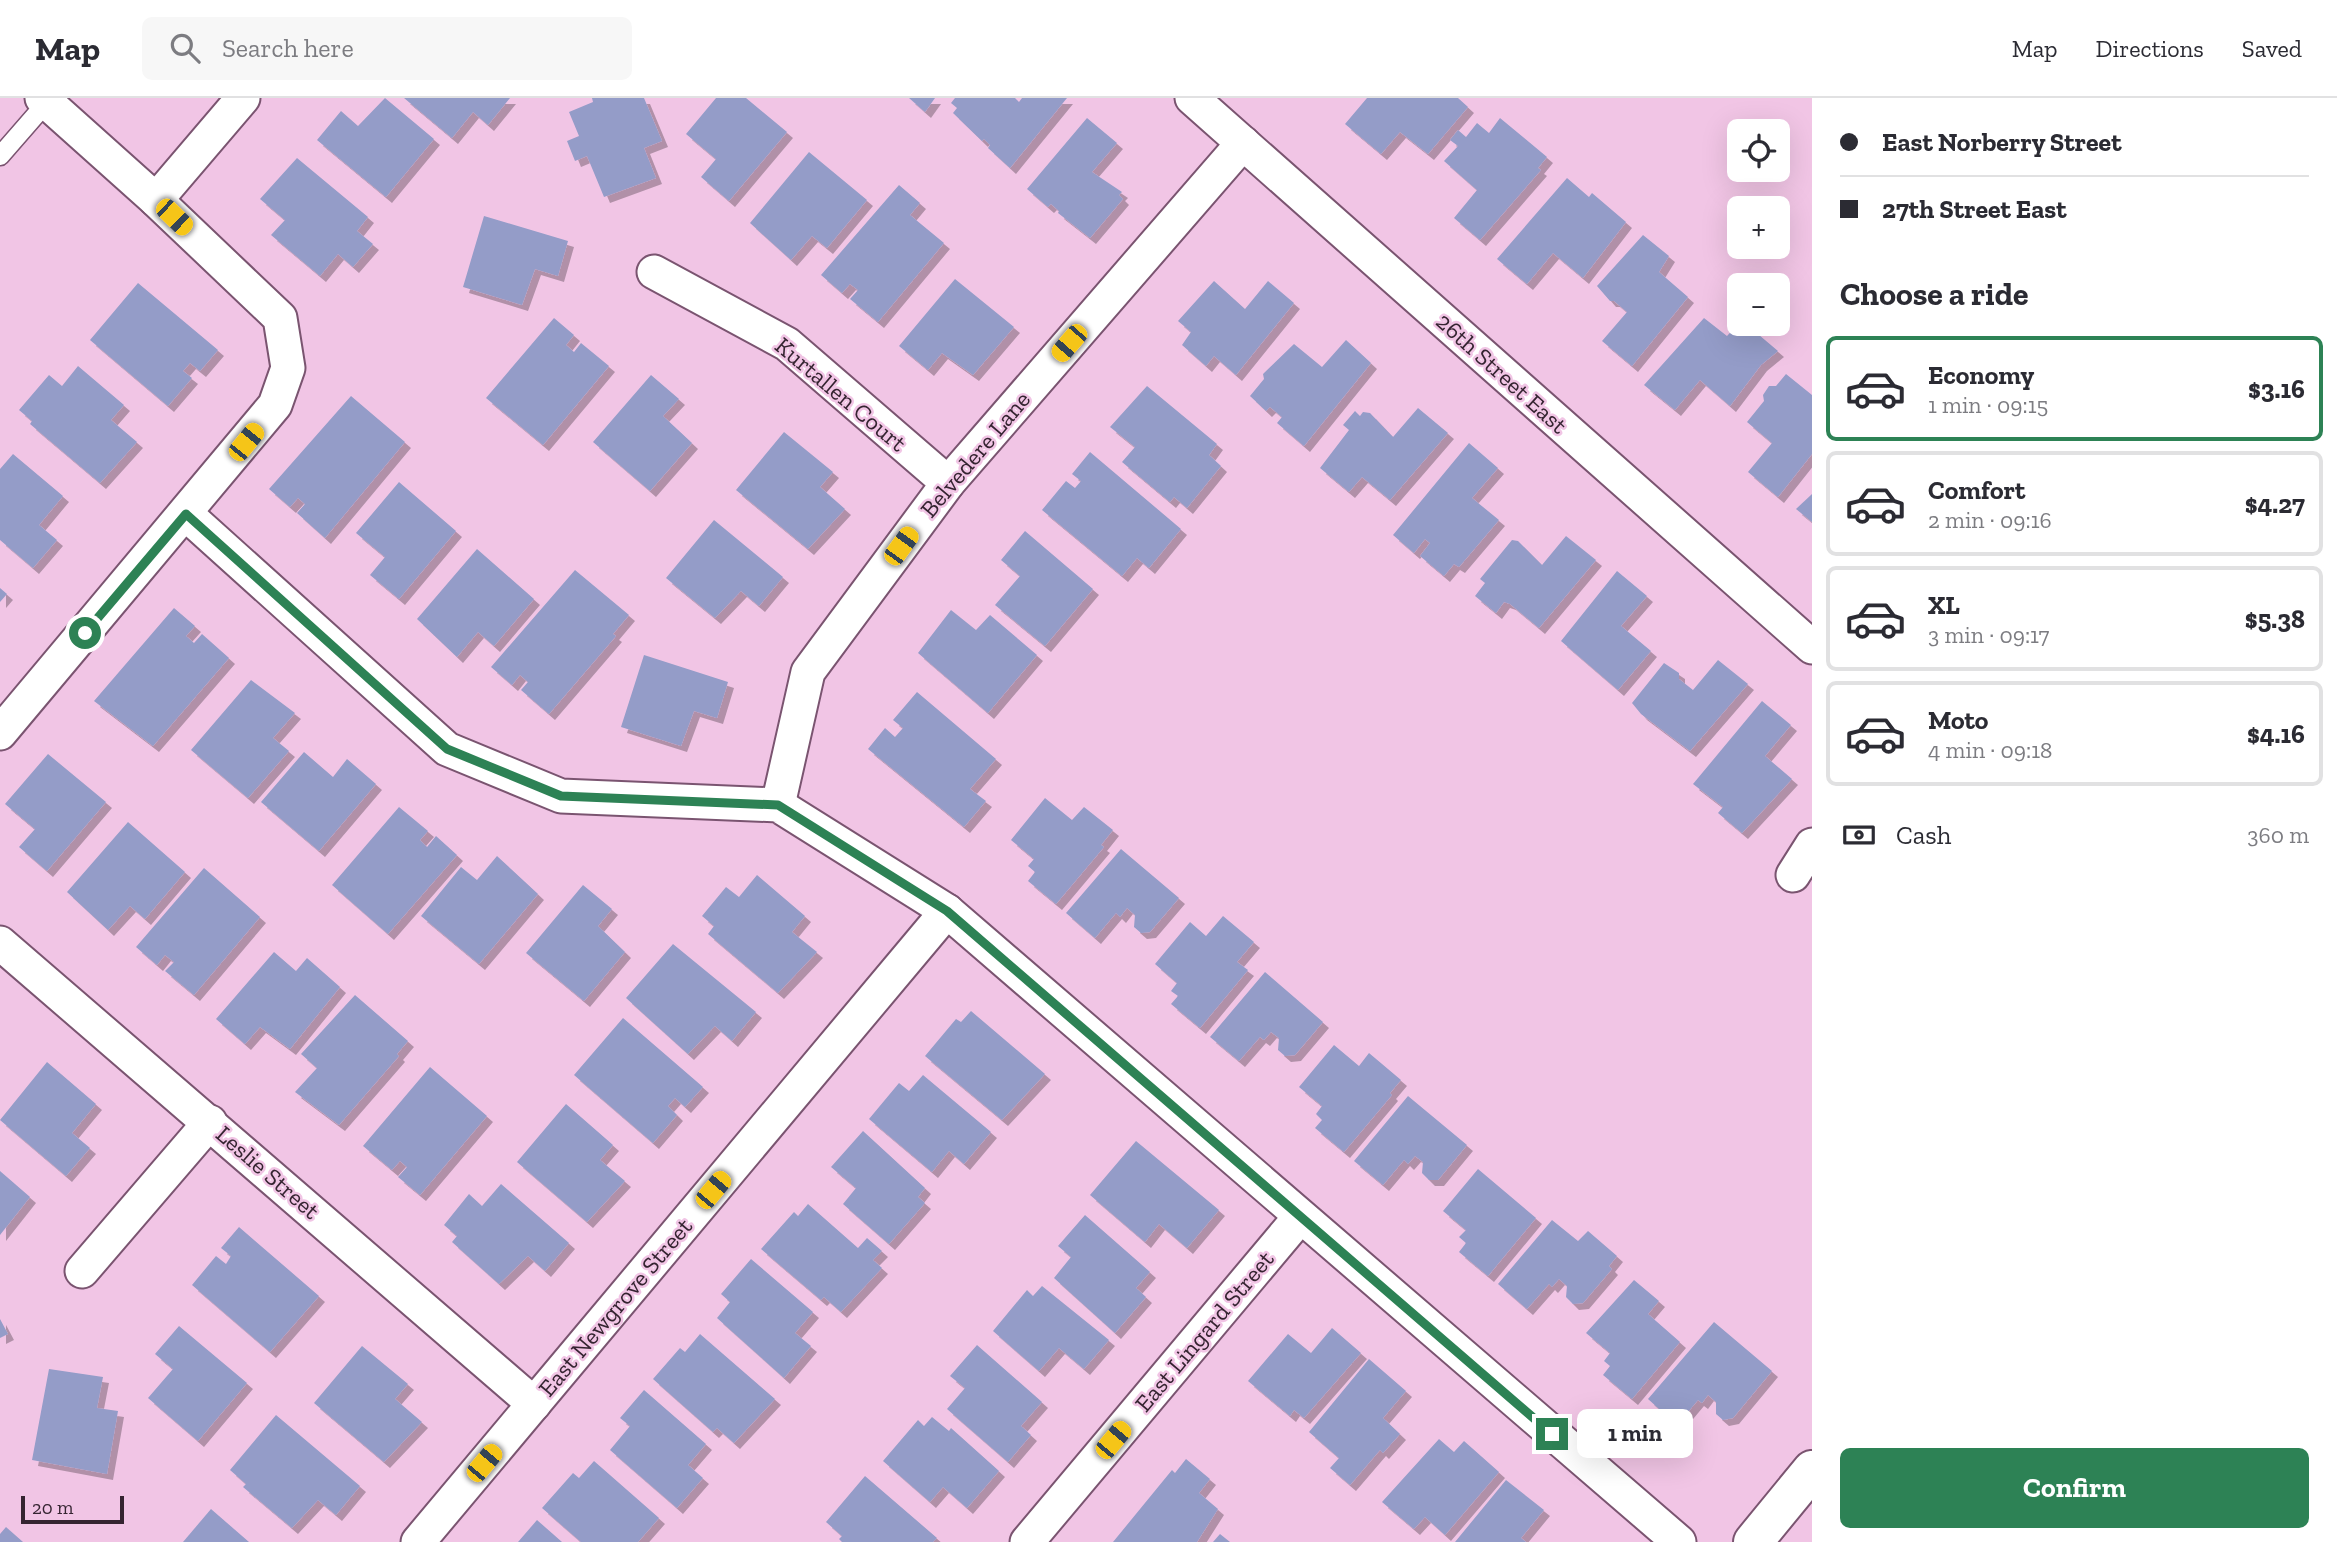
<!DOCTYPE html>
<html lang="en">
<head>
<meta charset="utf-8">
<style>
  :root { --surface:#fff; --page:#f7f7f7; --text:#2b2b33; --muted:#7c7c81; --line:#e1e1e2; --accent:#2d8255 }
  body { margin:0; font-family:"Zilla Slab",serif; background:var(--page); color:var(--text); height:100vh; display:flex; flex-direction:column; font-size:26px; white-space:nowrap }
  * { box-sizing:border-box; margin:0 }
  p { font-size:23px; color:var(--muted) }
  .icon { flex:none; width:38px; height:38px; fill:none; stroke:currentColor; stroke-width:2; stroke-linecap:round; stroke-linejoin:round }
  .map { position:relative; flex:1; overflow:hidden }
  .side { display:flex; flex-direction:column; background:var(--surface); width:525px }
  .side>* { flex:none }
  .hud { display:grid; align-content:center; height:154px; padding:0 28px; background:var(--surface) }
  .controls { position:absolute; left:1727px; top:21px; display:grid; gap:14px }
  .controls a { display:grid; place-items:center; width:63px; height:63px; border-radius:10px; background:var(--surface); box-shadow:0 7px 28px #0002; font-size:35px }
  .scale { position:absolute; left:21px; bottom:18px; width:103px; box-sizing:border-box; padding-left:7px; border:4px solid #352431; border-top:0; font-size:19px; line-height:24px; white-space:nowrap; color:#352431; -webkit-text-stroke:5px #f1c5e5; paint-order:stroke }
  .end { position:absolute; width:32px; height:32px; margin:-16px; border:9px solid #2d8255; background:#fff; box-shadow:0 0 0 4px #fff }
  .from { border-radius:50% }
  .bubble { position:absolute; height:49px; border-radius:10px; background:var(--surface); box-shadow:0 7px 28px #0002; font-size:23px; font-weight:800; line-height:49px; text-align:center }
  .car { position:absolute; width:21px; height:42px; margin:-21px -10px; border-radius:9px; box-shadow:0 0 5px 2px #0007; background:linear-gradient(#f5c518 24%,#345 0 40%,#f5c518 0 76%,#345 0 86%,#f5c518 0) }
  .hud b { display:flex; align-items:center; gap:24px; height:66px; font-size:26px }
  .hud b+b { border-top:2px solid var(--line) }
  .hud i { width:18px; height:18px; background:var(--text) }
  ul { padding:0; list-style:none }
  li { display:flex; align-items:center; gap:21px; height:105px; margin:0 14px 10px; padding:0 14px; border:4px solid var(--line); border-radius:10px }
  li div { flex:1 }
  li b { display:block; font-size:26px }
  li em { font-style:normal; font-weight:800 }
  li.on { border-color:var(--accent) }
  li>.icon { width:63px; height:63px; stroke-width:1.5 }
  h2 { padding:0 28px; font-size:32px; line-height:84px }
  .pay { display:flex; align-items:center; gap:18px; height:77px; padding:0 28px; font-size:26px }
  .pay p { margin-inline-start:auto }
  .cta { display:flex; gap:14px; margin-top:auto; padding:14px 28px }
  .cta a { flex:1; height:80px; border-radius:10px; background:var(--accent); color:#fff; font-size:28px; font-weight:800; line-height:80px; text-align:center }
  header { display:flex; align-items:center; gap:42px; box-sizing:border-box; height:98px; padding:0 35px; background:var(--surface); border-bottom:2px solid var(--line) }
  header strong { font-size:33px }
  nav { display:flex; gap:38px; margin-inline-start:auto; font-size:24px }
  .search { width:490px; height:63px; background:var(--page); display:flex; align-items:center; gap:18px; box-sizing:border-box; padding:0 24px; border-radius:10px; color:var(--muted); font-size:26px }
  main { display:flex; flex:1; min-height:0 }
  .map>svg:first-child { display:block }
  .building { fill:#949cc8; filter:url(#shadow) }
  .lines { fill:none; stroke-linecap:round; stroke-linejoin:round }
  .lane-casing { stroke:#7a5470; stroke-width:21 }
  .street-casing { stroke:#7a5470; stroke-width:37 }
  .secondary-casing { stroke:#7a5470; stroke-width:42 }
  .lane { stroke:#fff; stroke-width:18 }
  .street { stroke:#fff; stroke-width:33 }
  .secondary { stroke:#fff; stroke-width:38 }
  .route { stroke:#2d8255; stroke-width:9 }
  .labels { text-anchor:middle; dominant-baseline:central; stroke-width:5; stroke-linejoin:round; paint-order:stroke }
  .street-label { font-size:24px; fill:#352431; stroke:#f1c5e5 }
</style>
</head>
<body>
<header>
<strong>Map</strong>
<div class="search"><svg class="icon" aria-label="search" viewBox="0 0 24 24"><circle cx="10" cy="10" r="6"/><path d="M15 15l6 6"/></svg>Search here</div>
<nav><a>Map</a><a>Directions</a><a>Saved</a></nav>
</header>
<main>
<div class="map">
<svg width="1812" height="1444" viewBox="0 0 1812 1444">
  <defs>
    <filter id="shadow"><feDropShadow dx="6" dy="6" stdDeviation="0" flood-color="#0004"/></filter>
  </defs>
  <rect width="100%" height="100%" fill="#f1c5e5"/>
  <g class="building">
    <polygon points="385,0 434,41 386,99 317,42 341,13 358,28"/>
    <polygon points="404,0 510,0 488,27 473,14 452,40"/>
    <polygon points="592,0 644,0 662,43 644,50 656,80 604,99 587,58 575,63 567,43 579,38 569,14 593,4"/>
    <polygon points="716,0 746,0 787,34 729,103 701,79 716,61 686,36"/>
    <polygon points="909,0 935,0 925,14"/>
    <polygon points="955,0 1015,0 1019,4 1022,0 1067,0 1010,70 988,50 990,47 984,41 982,43 953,15 957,10 951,5"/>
    <polygon points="1367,0 1458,0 1468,9 1428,56 1400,34 1381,56 1345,26"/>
    <polygon points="1087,20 1117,45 1092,74 1122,94 1119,97 1123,101 1090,140 1058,115 1059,113 1051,106 1048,109 1027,91"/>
    <polygon points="1500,20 1547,59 1538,70 1541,72 1480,142 1454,120 1477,92 1444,63 1458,48 1450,42 1458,32 1466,39 1477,25 1489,35"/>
    <polygon points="809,54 867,102 827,150 812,138 791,162 750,125"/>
    <polygon points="297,60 368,119 357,133 373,146 353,169 338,156 320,178 271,137 285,122 260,101"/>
    <polygon points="1567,80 1589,99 1592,95 1626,124 1583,180 1553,155 1527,186 1497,161"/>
    <polygon points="899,87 920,105 910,117 944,145 878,224 850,201 858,192 850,186 842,195 821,177"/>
    <polygon points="484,118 568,143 558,178 535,171 522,207 463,189"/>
    <polygon points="1643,137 1669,158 1659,174 1688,199 1632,268 1602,243 1627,214 1614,203 1610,203 1597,188"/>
    <polygon points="955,181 1014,229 973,277 942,255 928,272 899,248"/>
    <polygon points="1214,183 1245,211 1268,183 1294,205 1236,277 1214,258 1206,268 1182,247 1191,234 1178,223"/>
    <polygon points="138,185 218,252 200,273 190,265 183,273 192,280 168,308 90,242"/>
    <polygon points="554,220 574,237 566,247 574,254 581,245 609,268 543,347 486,300"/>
    <polygon points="1704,220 1727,238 1740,224 1746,226 1778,253 1761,267 1730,308 1700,282 1675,312 1644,287"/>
    <polygon points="1346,242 1371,265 1304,348 1277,325 1282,319 1270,309 1266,313 1250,298 1264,281 1263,276 1294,246 1322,269"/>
    <polygon points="78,268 124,307 111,322 137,344 100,385 30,326 32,323 19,312 49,277 62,288"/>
    <polygon points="1786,276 1812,297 1812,356 1778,399 1748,374 1772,345 1747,324 1764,303 1763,297 1769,288 1776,288"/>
    <polygon points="651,277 679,301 663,318 692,345 650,393 593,344"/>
    <polygon points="1147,288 1217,346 1209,357 1221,368 1187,410 1174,399 1170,404 1122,364 1135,349 1110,329"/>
    <polygon points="351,298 405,344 325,440 297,415 305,406 298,400 290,409 269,391"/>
    <polygon points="1418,310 1448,335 1390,402 1362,379 1349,394 1320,370 1349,332 1343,327 1355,313 1360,318 1363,314 1370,315 1393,339"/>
    <polygon points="784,334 833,374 820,389 845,411 808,451 736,392"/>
    <polygon points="1469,345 1498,370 1472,400 1499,422 1459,469 1454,466 1444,478 1420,458 1430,445 1425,441 1414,455 1393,437"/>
    <polygon points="1090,354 1181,431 1149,470 1137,460 1122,478 1042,412 1066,383 1075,390 1081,383 1072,376"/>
    <polygon points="13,356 63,398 39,427 57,442 33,470 0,442 0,371"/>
    <polygon points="399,384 456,433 399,501 370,477 385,459 356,435"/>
    <polygon points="1812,396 1812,424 1796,411"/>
    <polygon points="714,422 783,479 759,508 741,493 715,520 666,480"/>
    <polygon points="1025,433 1093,491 1045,548 995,507 1020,478 1001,462"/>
    <polygon points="1566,438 1596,462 1539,530 1510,506 1504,504 1496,515 1475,498 1485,485 1480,481 1512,442 1518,443 1542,467"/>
    <polygon points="477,451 534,501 494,548 478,534 457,559 417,521"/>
    <polygon points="575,472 629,517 613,536 616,538 549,616 521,592 528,584 520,577 512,587 491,569"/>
    <polygon points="1617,473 1647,498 1621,528 1651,553 1618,592 1561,543"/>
    <polygon points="0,490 7,496 0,504"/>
    <polygon points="174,510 195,528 186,538 194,545 202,536 229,560 153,648 94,603"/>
    <polygon points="951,512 976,532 990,517 1037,557 988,615 918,555"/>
    <polygon points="644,557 728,584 717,620 694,613 681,648 621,629"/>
    <polygon points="1718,562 1748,586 1690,653 1641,616 1632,605 1664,565 1679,575 1679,581 1693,592"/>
    <polygon points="251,582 295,615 273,640 289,653 248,700 191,652"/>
    <polygon points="917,594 996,661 970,691 986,703 964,729 868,651 885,630 895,639 903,630 893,622"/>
    <polygon points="1762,603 1791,627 1765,658 1792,681 1742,735 1718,715 1723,709 1693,686"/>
    <polygon points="304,654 333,679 347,661 376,686 319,753 261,704"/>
    <polygon points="48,656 106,704 47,773 19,749 35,731 5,706"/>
    <polygon points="1045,700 1072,722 1084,709 1113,732 1101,747 1104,749 1056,806 1028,783 1035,774 1028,768 1034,761 1011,742"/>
    <polygon points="399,709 428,733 420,742 427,749 436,738 457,757 388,836 332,787"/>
    <polygon points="128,724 185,774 145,821 130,808 108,832 67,794"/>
    <polygon points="1121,751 1179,800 1150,834 1141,835 1134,829 1135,817 1127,810 1120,819 1116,815 1095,840 1066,815"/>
    <polygon points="497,758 538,796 479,866 421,818 461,769 477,782"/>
    <polygon points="204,770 260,819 194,897 165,873 174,864 165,857 157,867 136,849"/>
    <polygon points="757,777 805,818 792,834 817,854 778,895 708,836 714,828 702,818 726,789 739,799"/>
    <polygon points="583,787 612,811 598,828 625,854 584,903 526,855"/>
    <polygon points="1223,818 1254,844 1237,864 1248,872 1200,930 1171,906 1178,898 1171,893 1177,885 1155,866 1190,824 1206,838"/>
    <polygon points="673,846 756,914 732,943 715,928 688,956 626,900"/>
    <polygon points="274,854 296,873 307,860 340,889 290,951 260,929 245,946 216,921"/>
    <polygon points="1265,874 1323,924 1295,957 1285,958 1278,952 1279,940 1271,934 1264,942 1260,939 1239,963 1210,939"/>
    <polygon points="355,897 408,943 397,956 399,958 339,1027 295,994 317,970 301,956"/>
    <polygon points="971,913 1045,976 1002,1022 925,958 956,921 961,924"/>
    <polygon points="623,920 703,989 685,1009 675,1000 668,1008 677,1017 653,1045 574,977"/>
    <polygon points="1334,947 1359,968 1369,955 1401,982 1390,995 1392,997 1344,1054 1315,1030 1322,1022 1316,1016 1322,1008 1299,989"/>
    <polygon points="47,964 96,1006 72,1035 90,1050 66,1078 0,1022"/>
    <polygon points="430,969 487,1018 420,1097 398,1079 407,1069 400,1063 392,1072 363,1048"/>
    <polygon points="923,977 991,1034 964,1066 949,1053 932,1074 869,1021 899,985 909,993"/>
    <polygon points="1408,998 1467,1047 1438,1082 1429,1082 1422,1075 1423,1064 1415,1058 1408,1066 1404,1062 1383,1087 1354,1063"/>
    <polygon points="566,1006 613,1047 600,1062 625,1083 587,1124 517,1064"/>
    <polygon points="863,1033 925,1090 918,1099 925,1105 889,1146 843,1106 856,1090 831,1069"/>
    <polygon points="1136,1043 1219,1112 1187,1150 1159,1126 1145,1144 1090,1097"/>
    <polygon points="1478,1071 1536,1120 1488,1178 1459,1154 1466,1145 1459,1139 1466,1132 1443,1113"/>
    <polygon points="0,1073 30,1099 0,1137"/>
    <polygon points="501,1086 569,1145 545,1173 528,1158 499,1186 452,1144 457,1138 444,1127 469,1096 482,1108"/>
    <polygon points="808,1106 858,1150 867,1140 882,1153 873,1162 882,1170 841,1214 824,1199 821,1202 761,1151 794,1114 798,1118"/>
    <polygon points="1085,1117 1150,1174 1136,1190 1146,1199 1115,1235 1054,1180 1071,1159 1058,1148"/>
    <polygon points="1552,1122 1578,1143 1588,1133 1617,1158 1609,1168 1612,1171 1583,1205 1573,1206 1566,1199 1567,1188 1559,1181 1552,1189 1549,1186 1527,1211 1498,1186"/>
    <polygon points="239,1129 319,1198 270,1254 192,1187 216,1158 226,1166 231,1158 221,1150"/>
    <polygon points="751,1161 813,1214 795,1235 811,1248 784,1280 717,1220 730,1204 721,1196"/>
    <polygon points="1634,1182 1659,1203 1648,1216 1680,1244 1632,1301 1603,1277 1610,1268 1604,1263 1610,1255 1586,1235"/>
    <polygon points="1042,1188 1109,1242 1084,1271 1059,1250 1039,1273 993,1233 1027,1192 1033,1198"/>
    <polygon points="0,1221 8,1236 0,1240"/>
    <polygon points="1714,1224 1772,1273 1733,1320 1723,1322 1716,1316 1716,1304 1708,1297 1702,1305 1698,1302 1677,1327 1648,1301"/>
    <polygon points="179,1228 247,1285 198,1343 148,1300 173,1271 155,1256"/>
    <polygon points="1332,1230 1361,1255 1304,1320 1294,1312 1290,1318 1248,1283 1288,1236 1311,1255"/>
    <polygon points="700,1236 775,1301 734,1345 717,1330 713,1334 653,1281 680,1250 685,1254"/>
    <polygon points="977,1247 1042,1304 1021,1328 1031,1337 1008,1364 947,1311 965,1290 950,1278"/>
    <polygon points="362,1248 408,1286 395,1301 422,1324 384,1364 314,1305"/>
    <polygon points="1369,1261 1406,1293 1383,1320 1400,1336 1383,1355 1380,1352 1350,1387 1330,1370 1339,1360 1309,1334"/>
    <polygon points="49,1271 103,1279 97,1310 118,1313 107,1376 32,1362"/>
    <polygon points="644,1292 706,1346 688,1367 703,1380 677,1410 610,1352 630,1328 620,1320"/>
    <polygon points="276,1317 360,1388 336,1417 318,1402 292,1430 243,1389 246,1386 230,1372"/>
    <polygon points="932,1319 949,1333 951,1330 999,1373 967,1410 943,1389 930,1404 883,1363 918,1322 924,1328"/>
    <polygon points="1439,1341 1454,1354 1464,1343 1499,1374 1445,1437 1425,1419 1414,1431 1382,1404"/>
    <polygon points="1186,1361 1210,1381 1199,1395 1218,1411 1197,1444 1113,1444 1172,1372 1175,1375"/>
    <polygon points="594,1363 659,1420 638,1444 581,1444 542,1410 573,1375 579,1380"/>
    <polygon points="865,1378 937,1440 933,1444 842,1444 839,1441 842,1438 826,1424"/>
    <polygon points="1506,1382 1544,1412 1521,1440 1526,1444 1455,1444"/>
    <polygon points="211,1411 249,1444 183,1444"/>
    <polygon points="537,1422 562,1444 518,1444"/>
    <polygon points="6,1429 23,1444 0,1444 0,1436"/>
    <polygon points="1220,1436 1230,1444 1213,1444"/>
  </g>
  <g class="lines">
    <defs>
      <polyline id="lane" points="0,58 47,4"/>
      <g id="street">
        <polyline points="1192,0 1812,549"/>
        <polyline points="156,102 243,0"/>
        <polyline points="654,174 787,246 948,385"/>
        <polyline points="186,416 447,651 561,698 778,707 947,813 1679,1444"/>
        <polyline points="0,635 275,307 288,270 280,220 156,102 42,0"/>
        <polyline points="778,707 808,574 948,385 1243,45"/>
        <polyline points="1793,777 1812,747"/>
        <polyline points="0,845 534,1306"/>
        <polyline points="82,1173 210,1024"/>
        <polyline points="418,1444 947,813"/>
        <polyline points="1027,1444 1300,1119"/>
      </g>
      <polyline id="secondary" points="1753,1444 1812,1372"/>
    </defs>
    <use href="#lane" class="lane-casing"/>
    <use href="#street" class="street-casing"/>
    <use href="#secondary" class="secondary-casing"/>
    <use href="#lane" class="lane"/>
    <use href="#street" class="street"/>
    <use href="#secondary" class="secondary"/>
  </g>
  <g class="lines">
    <polyline class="route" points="85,535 186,416 447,651 561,698 778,707 947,813 1552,1336"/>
  </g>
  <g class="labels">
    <g class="street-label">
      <text transform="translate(1502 275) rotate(42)">26th Street East</text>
      <text transform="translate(841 296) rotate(40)">Kurtallen Court</text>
      <text transform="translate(975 356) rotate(-50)">Belvedere Lane</text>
      <text transform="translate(268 1074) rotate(41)">Leslie Street</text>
      <text transform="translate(615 1209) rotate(-50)">East Newgrove Street</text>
      <text transform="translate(1204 1233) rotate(-50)">East Lingard Street</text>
    </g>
  </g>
</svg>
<div class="controls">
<a><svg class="icon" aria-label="locate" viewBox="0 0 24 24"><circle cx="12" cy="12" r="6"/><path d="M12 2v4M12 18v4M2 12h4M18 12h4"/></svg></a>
<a>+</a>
<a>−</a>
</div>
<div class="scale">20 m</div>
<i class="end from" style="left:85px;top:535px"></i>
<i class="end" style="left:1552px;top:1336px"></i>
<div class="bubble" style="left:1577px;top:1311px;width:116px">1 min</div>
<i class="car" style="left:174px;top:119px;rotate:134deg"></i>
<i class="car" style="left:1069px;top:245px;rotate:221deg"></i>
<i class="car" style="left:246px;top:344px;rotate:39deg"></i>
<i class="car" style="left:901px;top:448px;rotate:36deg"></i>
<i class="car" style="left:713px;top:1092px;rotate:40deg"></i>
<i class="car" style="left:1113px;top:1342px;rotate:40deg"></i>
<i class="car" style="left:484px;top:1365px;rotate:40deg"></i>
</div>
<section class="side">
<div class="hud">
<b><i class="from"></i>East Norberry Street</b>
<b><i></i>27th Street East</b>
</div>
<h2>Choose a ride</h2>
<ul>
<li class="on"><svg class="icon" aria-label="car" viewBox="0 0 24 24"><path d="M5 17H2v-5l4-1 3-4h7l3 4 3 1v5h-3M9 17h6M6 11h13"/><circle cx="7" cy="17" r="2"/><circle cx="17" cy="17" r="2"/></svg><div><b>Economy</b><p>1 min · 09:15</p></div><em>$3.16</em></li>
<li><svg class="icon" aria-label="car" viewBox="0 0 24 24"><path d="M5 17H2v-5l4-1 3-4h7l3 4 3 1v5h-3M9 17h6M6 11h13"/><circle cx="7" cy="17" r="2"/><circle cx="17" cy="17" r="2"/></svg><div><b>Comfort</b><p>2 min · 09:16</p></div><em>$4.27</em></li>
<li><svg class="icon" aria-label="car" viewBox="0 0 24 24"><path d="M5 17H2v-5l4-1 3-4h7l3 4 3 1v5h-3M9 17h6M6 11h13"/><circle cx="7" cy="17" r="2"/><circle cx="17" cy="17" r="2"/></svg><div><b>XL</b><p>3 min · 09:17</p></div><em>$5.38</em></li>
<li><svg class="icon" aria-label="car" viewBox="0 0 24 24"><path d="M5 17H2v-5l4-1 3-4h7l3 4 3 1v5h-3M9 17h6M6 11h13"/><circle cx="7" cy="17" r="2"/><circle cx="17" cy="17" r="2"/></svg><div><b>Moto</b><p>4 min · 09:18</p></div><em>$4.16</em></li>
</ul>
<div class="pay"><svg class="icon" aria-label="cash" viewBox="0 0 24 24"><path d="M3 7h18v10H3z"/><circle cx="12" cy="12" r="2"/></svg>Cash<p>360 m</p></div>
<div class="cta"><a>Confirm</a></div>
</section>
</main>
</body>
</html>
